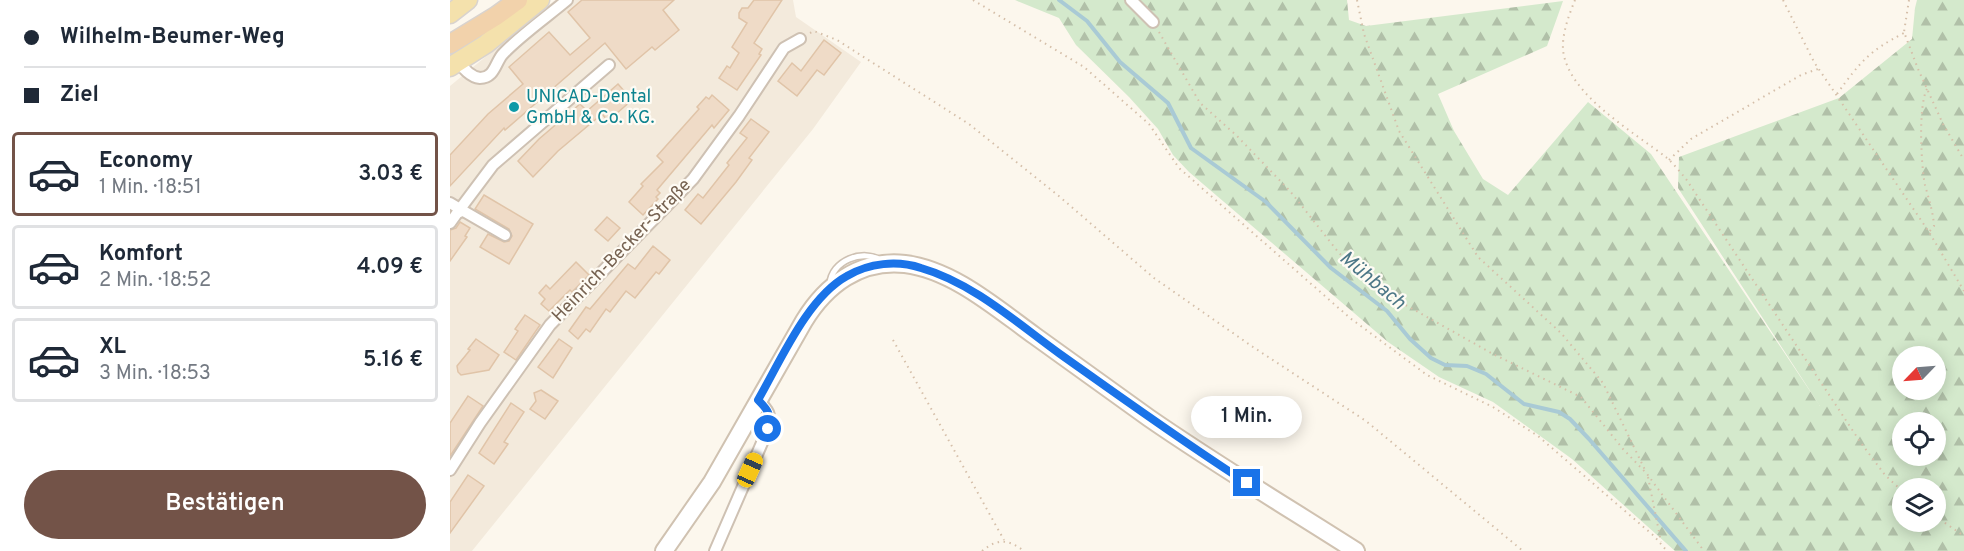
<!DOCTYPE html>
<html lang="de">
<head>
<meta charset="utf-8">
<style>
  :root { --surface:#fff; --page:#f6f6f7; --text:#1f2937; --muted:#747a83; --line:#e0e1e3; --accent:#735348 }
  body { margin:0; font-family:Overpass,sans-serif; background:var(--page); color:var(--text); height:100vh; display:flex; flex-direction:column; font-size:22px; white-space:nowrap }
  * { box-sizing:border-box; margin:0 }
  p { font-size:20px; color:var(--muted) }
  .icon { flex:none; width:33px; height:33px; fill:none; stroke:currentColor; stroke-width:2; stroke-linecap:round; stroke-linejoin:round }
  .map { position:relative; flex:1; overflow:hidden }
  .drawer { display:flex; flex-direction:column; background:var(--surface); width:450px }
  .drawer>* { flex:none }
  .top-card { display:grid; align-content:center; height:132px; padding:0 24px; background:var(--surface) }
  .needle { width:39px; rotate:245deg }
  .tools { position:absolute; left:1442px; top:346px; display:grid; gap:12px }
  .tools a { display:grid; place-items:center; width:54px; height:54px; border-radius:50%; background:var(--surface); box-shadow:0 3px 15px #0003; font-size:30px }
  .end { position:absolute; width:27px; height:27px; margin:-14px; border:8px solid #1a73e8; background:#fff; box-shadow:0 0 0 3px #fff }
  .from { border-radius:50% }
  .bubble { position:absolute; height:42px; border-radius:21px; background:var(--surface); box-shadow:0 3px 15px #0003; font-size:20px; font-weight:600; line-height:42px; text-align:center }
  .car { position:absolute; width:18px; height:36px; margin:-18px -9px; border-radius:8px; box-shadow:0 0 4px 2px #0007; background:linear-gradient(#f5c518 24%,#345 0 40%,#f5c518 0 76%,#345 0 86%,#f5c518 0) }
  .top-card b { display:flex; align-items:center; gap:21px; height:57px; font-size:22px }
  .top-card b+b { border-top:2px solid var(--line) }
  .top-card i { width:15px; height:15px; background:var(--text) }
  ul { padding:0; list-style:none }
  li { display:flex; align-items:center; gap:18px; height:84px; margin:0 12px 9px; padding:0 12px; border:3px solid var(--line); border-radius:6px }
  li div { flex:1 }
  li b { display:block; font-size:22px }
  li em { font-style:normal; font-weight:600 }
  li.active { border-color:var(--accent) }
  li>.icon { width:54px; height:54px; stroke-width:1.5 }
  .button { display:flex; gap:12px; margin-top:auto; padding:12px 24px }
  .button a { flex:1; height:69px; border-radius:36px; background:var(--accent); color:#fff; font-size:24px; font-weight:600; line-height:69px; text-align:center }
  main { display:flex; flex:1; min-height:0 }
  .map>svg:first-child { display:block }
  .residential { fill:#f3eadc }
  .forest { fill:url(#forest-firs); fill-rule:evenodd }
  .lines { fill:none; stroke-linecap:round; stroke-linejoin:round }
  .stream { stroke:#a9cad5; stroke-width:4 }
  .building { fill:#efdbc7; stroke:#e0c4a8; stroke-width:1.5 }
  .service-casing { stroke:#cec1b3; stroke-width:8 }
  .minor-casing { stroke:#cec1b3; stroke-width:14 }
  .secondary-casing { stroke:#d0c2b1; stroke-width:20 }
  .primary-casing { stroke:#d9d3ce; stroke-width:21 }
  .trunk-casing { stroke:#d9d3ce; stroke-width:21 }
  .path { stroke:#d5bfa9; stroke-width:2; stroke-dasharray:1.5 4.5; stroke-linecap:butt }
  .service { stroke:#fff; stroke-width:5 }
  .minor { stroke:#fff; stroke-width:10 }
  .secondary { stroke:#fff; stroke-width:16 }
  .primary { stroke:#f4e1ac; stroke-width:18 }
  .trunk { stroke:#f2d2ab; stroke-width:18 }
  .route { stroke:#1a73e8; stroke-width:8 }
  .culture-dot { fill:#0f9aa8; stroke:#fefbf4; stroke-width:2 }
  .labels { text-anchor:middle; dominant-baseline:central; stroke-width:4.5; stroke-linejoin:round; paint-order:stroke }
  .culture-label { font-size:18px; fill:#0d838f; stroke:#fefbf4; text-anchor:start }
  .street-label { font-size:18px; fill:#766251; stroke:#fefbf4 }
  .water-label { font-size:20px; font-style:italic; fill:#4c7787; stroke:#fefbf4 }
</style>
</head>
<body>
<main>
<section class="drawer">
<div class="top-card">
<b><i class="from"></i>Wilhelm-Beumer-Weg</b>
<b><i></i>Ziel</b>
</div>
<ul>
<li class="active"><svg class="icon" aria-label="car" viewBox="0 0 24 24"><path d="M5 17H2v-5l4-1 3-4h7l3 4 3 1v5h-3M9 17h6M6 11h13"/><circle cx="7" cy="17" r="2"/><circle cx="17" cy="17" r="2"/></svg><div><b>Economy</b><p>1 Min. · 18:51</p></div><em>3.03 €</em></li>
<li><svg class="icon" aria-label="car" viewBox="0 0 24 24"><path d="M5 17H2v-5l4-1 3-4h7l3 4 3 1v5h-3M9 17h6M6 11h13"/><circle cx="7" cy="17" r="2"/><circle cx="17" cy="17" r="2"/></svg><div><b>Komfort</b><p>2 Min. · 18:52</p></div><em>4.09 €</em></li>
<li><svg class="icon" aria-label="car" viewBox="0 0 24 24"><path d="M5 17H2v-5l4-1 3-4h7l3 4 3 1v5h-3M9 17h6M6 11h13"/><circle cx="7" cy="17" r="2"/><circle cx="17" cy="17" r="2"/></svg><div><b>XL</b><p>3 Min. · 18:53</p></div><em>5.16 €</em></li>
</ul>
<div class="button"><a>Bestätigen</a></div>
</section>
<div class="map">
<svg width="1514" height="551" viewBox="0 0 1514 551">
  <defs>
    <pattern id="forest-firs" width="22" height="20" patternUnits="userSpaceOnUse" patternTransform="scale(1.5)"><rect width="22" height="20" fill="#d4e9cc"/><path d="M5 1l3.5 6h-7zM16 11l3.5 6h-7z" fill="#b1c0a8"/></pattern>
  </defs>
  <rect width="100%" height="100%" fill="#fcf7ed"/>
  <polygon class="residential" points="105,0 343,0 346,17 411,62 363,129 22,551 0,551 0,86"/>
  <path class="forest" d="M565,0h332l2,20 17,6 197,-25 -16,45 -109,48 16,37 29,48 25,16 80,-93 63,52 169,252 -142,-218 1,-31 160,-59 73,-59 3,-31 2,-8h47v551h-289l-103,-92 -79,-57 -54,-25 -51,-35 -199,-170 -16,-17 -15,-26 -29,-32 -53,-52 -17,-27zM1452,357h33v33h-33zM1452,423h33v33h-33zM1452,489h33v33h-33z"/>
  <g class="lines">
    <polyline class="stream" points="609,0 637,21 670,62 718,103 741,148 816,202 881,268 937,311 960,339 981,358 995,365 1017,366 1036,374 1074,404 1109,412 1120,419 1139,439 1236,551"/>
  </g>
  <g class="building">
    <polygon points="132,0 224,0 213,10 229,30 205,50 202,47 176,69 155,43 55,130 54,128 0,186 0,155 38,114 73,84 59,67 99,32 120,55 140,38 118,12"/>
    <polygon points="304,0 332,0 304,43 312,49 309,54 311,55 287,90 269,78 277,66 280,68 289,53 282,47 297,23 289,18 289,13 292,8 298,8"/>
    <polygon points="374,40 391,53 374,75 367,70 347,96 328,81 342,63 351,71"/>
    <polygon points="168,84 182,100 158,121 152,114 108,151 83,177 68,161 89,139 130,104 137,111"/>
    <polygon points="262,95 279,110 264,128 262,125 207,190 210,193 206,197 208,199 193,215 179,202 193,186 191,184 213,162 207,156 249,109 247,107 256,97 259,99"/>
    <polygon points="301,119 319,132 299,158 302,160 286,182 251,224 235,210 248,194 253,198 279,165 277,163 297,138 290,133"/>
    <polygon points="34,195 83,224 59,264 30,247 38,234 54,242 59,241 62,236 59,229 25,209"/>
    <polygon points="157,217 170,228 158,241 145,230"/>
    <polygon points="10,222 20,228 15,236 17,237 0,261 0,230 6,228"/>
    <polygon points="203,246 220,260 209,274 206,272 185,298 176,291 160,312 156,309 140,332 136,329 128,339 119,331 136,307 140,309 178,264 185,269"/>
    <polygon points="126,262 139,275 122,292 120,290 99,311 91,304 95,299 89,293 96,285 100,289"/>
    <polygon points="75,315 90,325 66,360 54,352 68,331 65,329"/>
    <polygon points="26,339 49,355 39,370 11,375 8,372 7,366 20,350 18,349"/>
    <polygon points="109,339 122,348 103,378 88,367"/>
    <polygon points="91,390 108,401 95,419 80,409 86,401 84,393"/>
    <polygon points="18,396 33,406 0,456 0,423"/>
    <polygon points="61,403 74,412 54,442 58,444 44,464 29,453"/>
    <polygon points="18,475 34,486 0,533 0,502"/>
  </g>
  <g class="lines">
    <defs>
      <path id="service" d="M380,284c1,-23 33,-36 52,-23"/>
      <g id="minor">
        <polyline points="681,0 703,22"/>
        <path d="M8,61c5,7 12,16 22,17 14,0 15,-14 22,-23 15,-17 46,-39 65,-55"/>
        <polyline points="0,203 10,209 0,223"/>
        <polyline points="10,209 55,235"/>
        <polyline points="10,212 10,209 43,165 159,65"/>
        <polyline points="0,470 30,423 100,325 243,179 289,116 334,48 350,39"/>
        <path d="M265,551l53,-122c4,-14 0,-19 -10,-29"/>
      </g>
      <path id="secondary" d="M214,551l48,-69 92,-161c22,-36 56,-62 101,-57 48,6 91,44 130,72 38,27 76,55 114,82 68,47 138,89 207,133"/>
      <g id="primary">
        <polyline points="0,14 18,0"/>
        <polyline points="0,67 36,44 90,0"/>
      </g>
      <polyline id="trunk" points="0,44 46,16 68,0"/>
    </defs>
    <use href="#service" class="service-casing"/>
    <use href="#minor" class="minor-casing"/>
    <use href="#secondary" class="secondary-casing"/>
    <use href="#primary" class="primary-casing"/>
    <use href="#trunk" class="trunk-casing"/>
    <g class="path">
      <polyline points="523,0 634,67 699,124 729,168 900,318 977,375 1043,407 1088,436 1204,536 1217,551"/>
      <polyline points="907,0 914,34 949,131 1028,257 1111,333 1153,383 1196,472"/>
      <path d="M1125,0c-6,15 -13,33 -12,50 5,45 71,82 104,108 7,6 13,14 19,21l175,264 24,32 17,16"/>
      <polyline points="1333,0 1364,62 1479,232 1514,291"/>
      <polyline points="1459,0 1454,32 1468,69 1493,124 1514,160"/>
      <polyline points="709,32 750,103 787,136 840,191 889,253 936,294 1043,354 1131,397 1173,449 1197,474 1254,551"/>
      <polyline points="360,33 364,31 387,40 519,124 610,197 704,278 803,347 916,421 1073,551"/>
      <path d="M1477,89c-9,17 -6,76 -2,96 4,15 8,26 9,41l-5,6"/>
      <path d="M1387,94c23,-32 32,-43 67,-61"/>
      <polyline points="1219,160 1241,139 1351,75 1368,69"/>
      <polyline points="443,340 554,540"/>
      <polyline points="1198,477 1211,542"/>
      <polyline points="1485,516 1514,536"/>
      <path d="M532,551c16,-13 26,-12 42,0"/>
    </g>
    <use href="#service" class="service"/>
    <use href="#minor" class="minor"/>
    <use href="#secondary" class="secondary"/>
    <use href="#primary" class="primary"/>
    <use href="#trunk" class="trunk"/>
  </g>
  <g class="lines">
    <path class="route" d="M318,429c4,-14 0,-19 -10,-29 22,-38 49,-102 89,-124 22,-13 50,-16 74,-8 52,15 96,55 139,86 62,44 123,88 187,129"/>
  </g>
  <circle class="culture-dot" cx="64" cy="107" r="6"/>
  <g class="labels">
    <g class="culture-label">
      <text x="76" y="97">UNICAD-Dental<tspan x="76" dy="21">GmbH &amp; Co. KG.</tspan></text>
    </g>
    <g class="street-label">
      <text transform="translate(172 251) rotate(-46)">Heinrich-Becker-Straße</text>
    </g>
    <g class="water-label">
      <text transform="translate(922 281) rotate(40)">Mühbach</text>
    </g>
  </g>
</svg>
<div class="tools">
<a><svg class="needle" viewBox="-14 -14 28 28"><path d="M0-13l5 13h-10z" fill="#e53935"/><path d="M0 13l5-13h-10z" fill="#747a83"/></svg></a>
<a><svg class="icon" aria-label="locate" viewBox="0 0 24 24"><circle cx="12" cy="12" r="6"/><path d="M12 2v4M12 18v4M2 12h4M18 12h4"/></svg></a>
<a><svg class="icon" aria-label="layers" viewBox="0 0 24 24"><path d="M12 4l9 5-9 5-9-5zM3 14l9 5 9-5"/></svg></a>
</div>
<i class="end from" style="left:318px;top:429px"></i>
<i class="end" style="left:797px;top:483px"></i>
<div class="bubble" style="left:741px;top:396px;width:111px">1 Min.</div>
<i class="car" style="left:300px;top:470px;rotate:24deg"></i>
</div>
</main>
</body>
</html>
